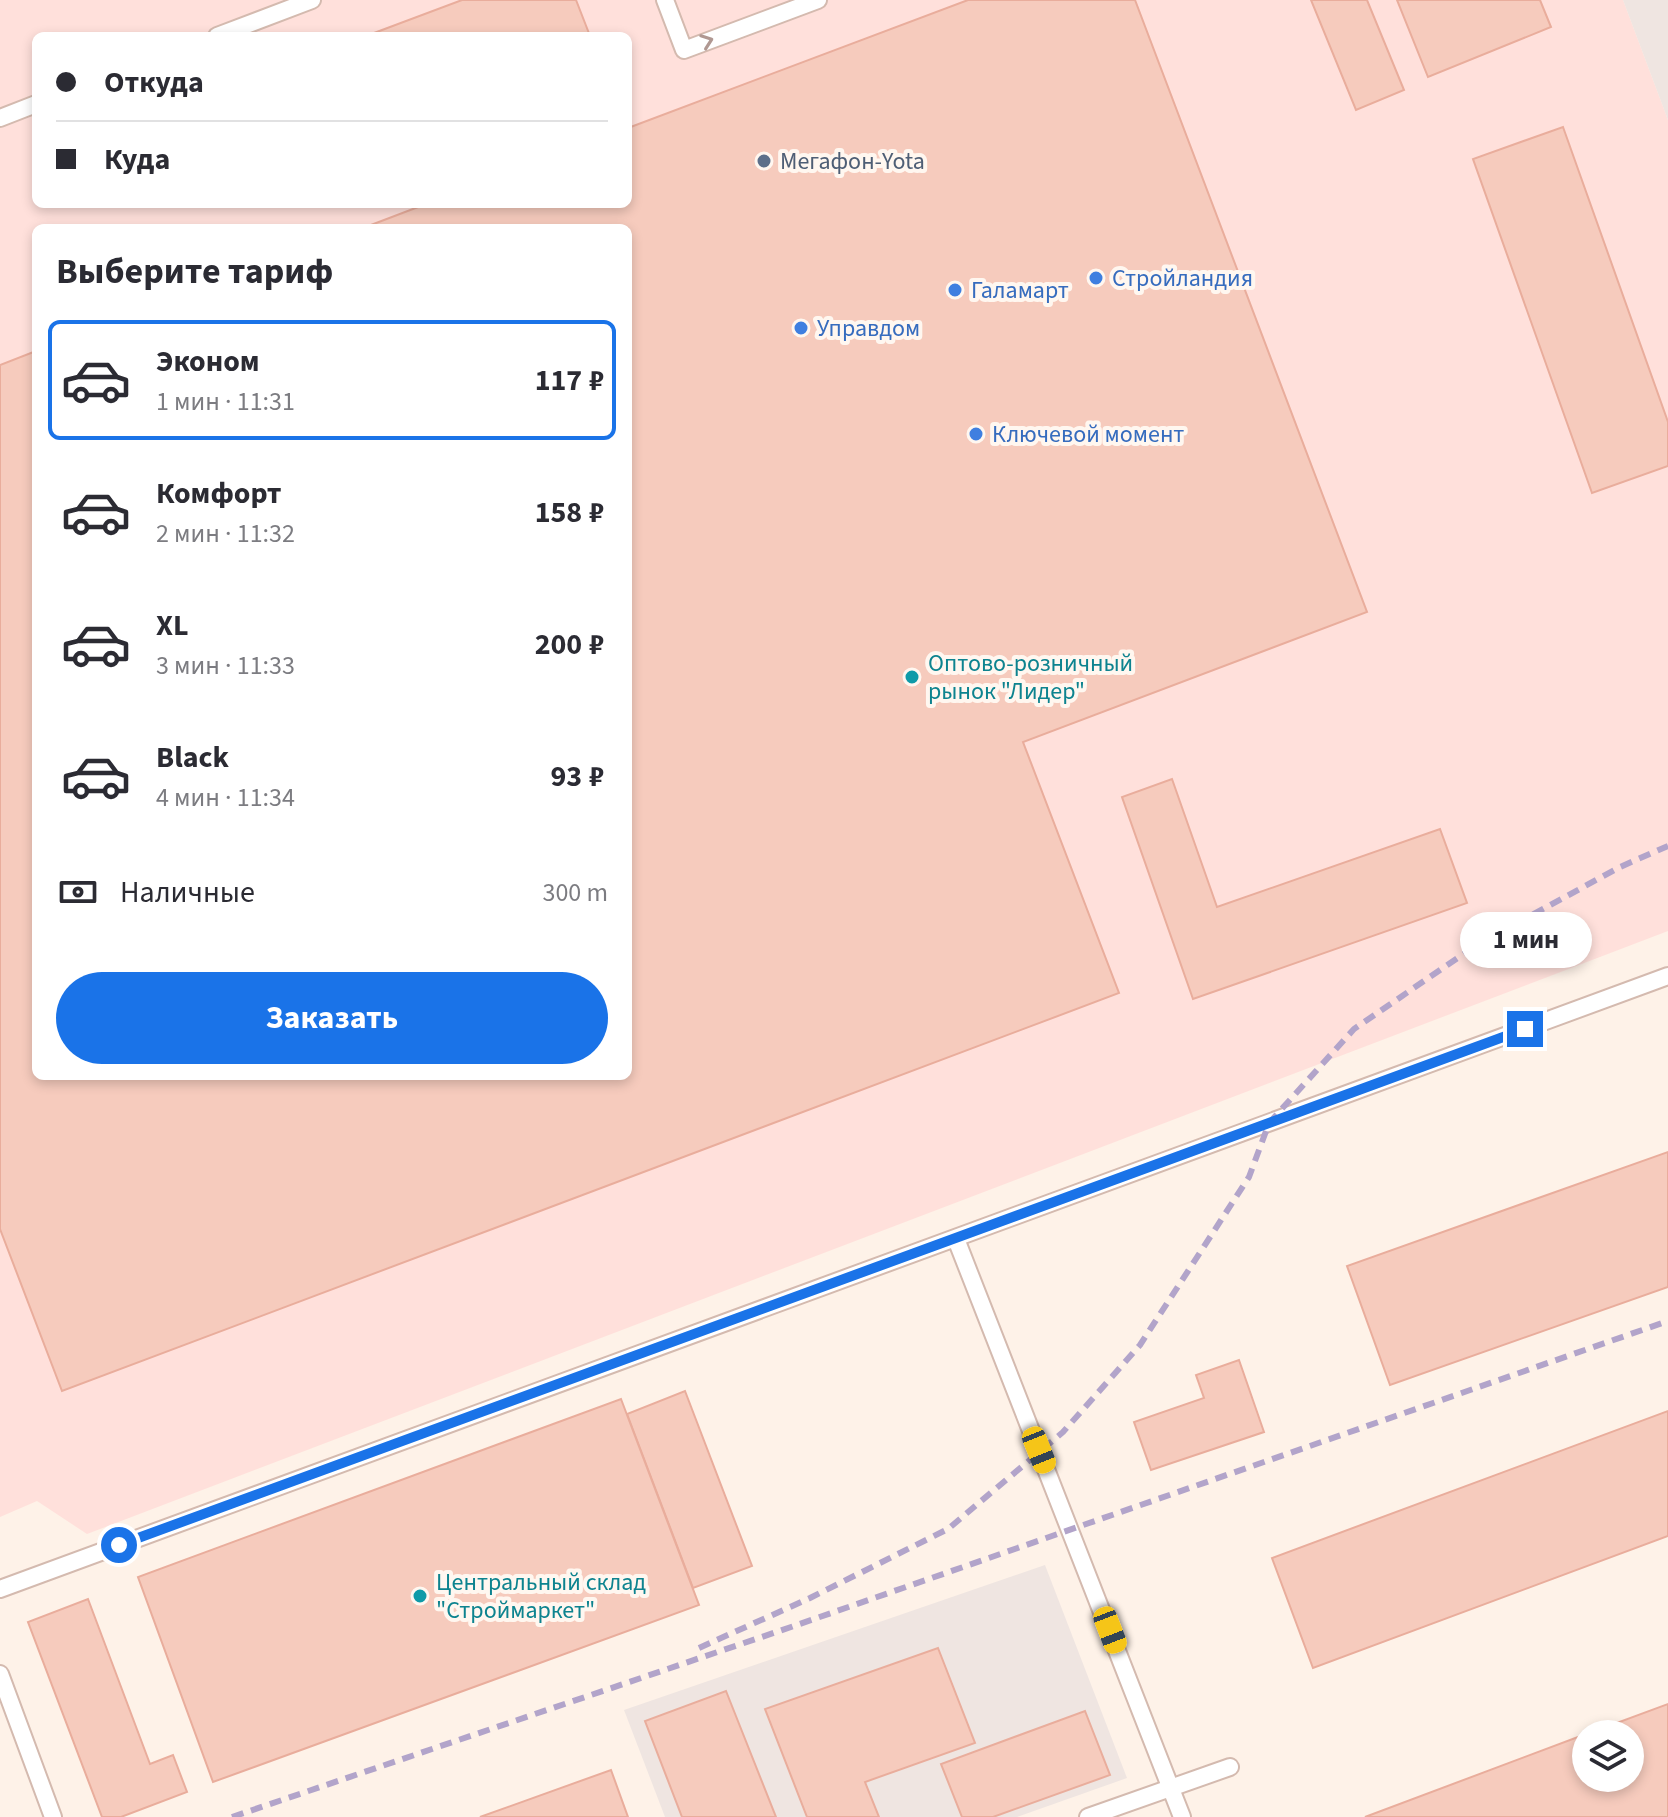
<!DOCTYPE html>
<html lang="ru">
<head>
<meta charset="utf-8">
<style>
  :root { --surface:#fff; --page:#f2f2f3; --text:#2b2b33; --muted:#7c7c81; --line:#e1e1e2; --accent:#1a73e8 }
  body { margin:0; font-family:"Source Sans 3",sans-serif; background:var(--page); color:var(--text); height:100vh; display:flex; flex-direction:column; font-size:30px; white-space:nowrap }
  * { box-sizing:border-box; margin:0 }
  p { font-size:26px; color:var(--muted) }
  .icon { flex:none; width:44px; height:44px; fill:none; stroke:currentColor; stroke-width:2; stroke-linecap:round; stroke-linejoin:round }
  .map { position:relative; flex:1; overflow:hidden }
  .panel { position:absolute; left:32px; top:224px; width:600px; height:856px; display:flex; flex-direction:column; background:var(--surface); border-radius:12px; box-shadow:0 4px 12px #0003 }
  .panel>* { flex:none }
  .top-card { position:absolute; left:32px; top:32px; width:600px; height:176px; border-radius:12px; box-shadow:0 4px 12px #0003; display:grid; align-content:center; height:176px; padding:0 24px; background:var(--surface) }
  .tools { position:absolute; left:1572px; top:1720px; display:grid; gap:16px }
  .tools a { display:grid; place-items:center; width:72px; height:72px; border-radius:50%; background:var(--surface); box-shadow:0 4px 12px #0003; font-size:40px }
  .end { position:absolute; width:36px; height:36px; margin:-18px; border:10px solid #1a73e8; background:#fff; box-shadow:0 0 0 4px #fff }
  .from { border-radius:50% }
  .bubble { position:absolute; height:56px; border-radius:28px; background:var(--surface); box-shadow:0 4px 12px #0003; font-size:26px; font-weight:700; line-height:56px; text-align:center }
  .car { position:absolute; width:24px; height:48px; margin:-24px -12px; border-radius:10px; box-shadow:0 0 6px 2px #0007; background:linear-gradient(#f5c518 24%,#345 0 40%,#f5c518 0 76%,#345 0 86%,#f5c518 0) }
  .top-card b { display:flex; align-items:center; gap:28px; height:76px; font-size:30px }
  .top-card b+b { border-top:2px solid var(--line) }
  .top-card i { width:20px; height:20px; background:var(--text) }
  ul { padding:0; list-style:none }
  li { display:flex; align-items:center; gap:24px; height:120px; margin:0 16px 12px; padding:0 8px; border:4px solid transparent; border-radius:12px }
  li div { flex:1 }
  li b { display:block; font-size:30px }
  li em { font-style:normal; font-weight:700 }
  li.active { border-color:var(--accent) }
  li>.icon { width:72px; height:72px; stroke-width:1.5 }
  h2 { padding:0 24px; font-size:36px; line-height:96px }
  .pay { display:flex; align-items:center; gap:20px; height:88px; padding:0 24px; font-size:30px }
  .pay p { margin-inline-start:auto }
  .button { display:flex; gap:16px; margin-top:auto; padding:16px 24px }
  .button a { flex:1; height:92px; border-radius:48px; background:var(--accent); color:#fff; font-size:32px; font-weight:700; line-height:92px; text-align:center }
  .map>svg:first-child { display:block }
  .commercial { fill:#ffe0db; fill-rule:evenodd }
  .industrial { fill:#efe5e1 }
  .building { fill:#f6cbbd; stroke:#e9ad9c; stroke-width:2 }
  .lines { fill:none; stroke-linecap:round; stroke-linejoin:round }
  .lane-casing { stroke:#d4baaf; stroke-width:20 }
  .lane { stroke:#fff; stroke-width:16 }
  .rail { stroke:#b2a4ca; stroke-width:6; stroke-dasharray:12 8; stroke-linecap:butt }
  .oneway { stroke:#b09892 }
  .route { stroke:#1a73e8; stroke-width:10 }
  .service-dot { fill:#5c6f8a; stroke:#fff7f0; stroke-width:3 }
  .shop-dot { fill:#3f7fe0; stroke:#fff7f0; stroke-width:3 }
  .culture-dot { fill:#0f9aa8; stroke:#fff7f0; stroke-width:3 }
  .labels { text-anchor:middle; dominant-baseline:central; stroke-width:8; stroke-linejoin:round; paint-order:stroke }
  .service-label { font-size:24px; fill:#4e5e75; stroke:#fff7f0; text-anchor:start }
  .shop-label { font-size:24px; fill:#366cbe; stroke:#fff7f0; text-anchor:start }
  .culture-label { font-size:24px; fill:#0d838f; stroke:#fff7f0; text-anchor:start }
</style>
</head>
<body>
<div class="map">
<svg width="1668" height="1817" viewBox="0 0 1668 1817">
  <rect width="100%" height="100%" fill="#fef2e8"/>
  <path class="commercial" d="M0,0h1623l45,120v811l-1581,603 -50,-33 -37,16zM36,36h592v168h-592zM36,228h592v848h-592z"/>
  <g class="industrial">
    <polygon points="1623,0 1668,0 1668,120"/>
    <polygon points="1045,1565 1127,1778 1017,1817 665,1817 624,1710"/>
  </g>
  <g class="building">
    <polygon points="462,0 576,0 590,36 366,36"/>
    <polygon points="968,0 1135,0 1367,612 1023,742 1119,993 62,1391 0,1229 0,365 36,351 36,1076 628,1076 628,228 363,228 426,204 628,204 628,128"/>
    <polygon points="1311,0 1367,0 1404,90 1356,110"/>
    <polygon points="1397,0 1540,0 1551,27 1428,77"/>
    <polygon points="1563,127 1668,422 1668,466 1592,493 1473,159"/>
    <polygon points="1172,779 1217,907 1440,829 1467,903 1193,999 1122,797"/>
    <polygon points="1668,1152 1668,1287 1390,1385 1347,1266"/>
    <polygon points="1239,1360 1264,1432 1151,1470 1134,1422 1204,1398 1196,1375"/>
    <polygon points="685,1391 752,1566 693,1588 627,1414"/>
    <polygon points="621,1399 699,1605 213,1782 138,1577"/>
    <polygon points="1668,1411 1668,1536 1313,1668 1272,1558"/>
    <polygon points="88,1599 150,1764 173,1755 187,1792 121,1817 102,1817 28,1622"/>
    <polygon points="938,1648 975,1743 865,1782 879,1817 807,1817 765,1709"/>
    <polygon points="726,1691 776,1817 682,1817 645,1721"/>
    <polygon points="1668,1704 1668,1817 1365,1817 1586,1734 1586,1778 1630,1778 1630,1734 1587,1734"/>
    <polygon points="1085,1711 1110,1775 993,1817 962,1817 941,1764"/>
    <polygon points="611,1770 628,1817 480,1817"/>
  </g>
  <g class="lines">
    <defs>
      <g id="lane">
        <polyline points="665,0 684,50 818,0"/>
        <polyline points="217,36 312,0"/>
        <polyline points="0,118 36,104"/>
        <polyline points="956,1239 1182,1817"/>
        <polyline points="0,1589 1668,976"/>
        <polyline points="0,1674 53,1817"/>
        <polyline points="1088,1817 1230,1767"/>
      </g>
    </defs>
    <use href="#lane" class="lane-casing"/>
    <use href="#lane" class="lane"/>
    <g class="rail">
      <polyline points="699,1648 810,1598 948,1529 1063,1432 1140,1345 1249,1177 1269,1123 1354,1029 1475,946 1620,867 1668,846"/>
      <polyline points="232,1817 794,1626 1668,1321"/>
    </g>
  </g>
  <defs><path id="oneway-chevron" d="M-2-3.5L2.5 0L-2 3.5" fill="none" stroke-width="1.6" stroke-linecap="round" stroke-linejoin="round" transform="scale(2)"/></defs>
  <use class="oneway" href="#oneway-chevron" transform="translate(707 41) rotate(-20)"/>
  <g class="lines">
    <polyline class="route" points="119,1545 1525,1029"/>
  </g>
  <circle class="service-dot" cx="764" cy="161" r="8"/>
  <g class="shop-dot">
    <circle cx="1096" cy="278" r="8"/>
    <circle cx="955" cy="290" r="8"/>
    <circle cx="801" cy="328" r="8"/>
    <circle cx="976" cy="434" r="8"/>
  </g>
  <g class="culture-dot">
    <circle cx="912" cy="677" r="8"/>
    <circle cx="420" cy="1596" r="8"/>
  </g>
  <g class="labels">
    <g class="service-label">
      <text x="780" y="161">Мегафон-Yota</text>
    </g>
    <g class="shop-label">
      <text x="1112" y="278">Стройландия</text>
      <text x="971" y="290">Галамарт</text>
      <text x="817" y="328">Управдом</text>
      <text x="992" y="434">Ключевой момент</text>
    </g>
    <g class="culture-label">
      <text x="928" y="663">Оптово-розничный<tspan x="928" dy="28">рынок "Лидер"</tspan></text>
      <text x="436" y="1582">Центральный склад<tspan x="436" dy="28">"Строймаркет"</tspan></text>
    </g>
  </g>
</svg>
<div class="tools">
<a><svg class="icon" aria-label="layers" viewBox="0 0 24 24"><path d="M12 4l9 5-9 5-9-5zM3 14l9 5 9-5"/></svg></a>
</div>
<i class="end from" style="left:119px;top:1545px"></i>
<i class="end" style="left:1525px;top:1029px"></i>
<div class="bubble" style="left:1460px;top:912px;width:132px">1 мин</div>
<i class="car" style="left:1039px;top:1450px;rotate:158deg"></i>
<i class="car" style="left:1110px;top:1630px;rotate:159deg"></i>
<div class="top-card">
<b><i class="from"></i>Откуда</b>
<b><i></i>Куда</b>
</div>
<section class="panel">
<h2>Выберите тариф</h2>
<ul>
<li class="active"><svg class="icon" aria-label="car" viewBox="0 0 24 24"><path d="M5 17H2v-5l4-1 3-4h7l3 4 3 1v5h-3M9 17h6M6 11h13"/><circle cx="7" cy="17" r="2"/><circle cx="17" cy="17" r="2"/></svg><div><b>Эконом</b><p>1 мин · 11:31</p></div><em>117 ₽</em></li>
<li><svg class="icon" aria-label="car" viewBox="0 0 24 24"><path d="M5 17H2v-5l4-1 3-4h7l3 4 3 1v5h-3M9 17h6M6 11h13"/><circle cx="7" cy="17" r="2"/><circle cx="17" cy="17" r="2"/></svg><div><b>Комфорт</b><p>2 мин · 11:32</p></div><em>158 ₽</em></li>
<li><svg class="icon" aria-label="car" viewBox="0 0 24 24"><path d="M5 17H2v-5l4-1 3-4h7l3 4 3 1v5h-3M9 17h6M6 11h13"/><circle cx="7" cy="17" r="2"/><circle cx="17" cy="17" r="2"/></svg><div><b>XL</b><p>3 мин · 11:33</p></div><em>200 ₽</em></li>
<li><svg class="icon" aria-label="car" viewBox="0 0 24 24"><path d="M5 17H2v-5l4-1 3-4h7l3 4 3 1v5h-3M9 17h6M6 11h13"/><circle cx="7" cy="17" r="2"/><circle cx="17" cy="17" r="2"/></svg><div><b>Black</b><p>4 мин · 11:34</p></div><em>93 ₽</em></li>
</ul>
<div class="pay"><svg class="icon" aria-label="cash" viewBox="0 0 24 24"><path d="M3 7h18v10H3z"/><circle cx="12" cy="12" r="2"/></svg>Наличные<p>300 m</p></div>
<div class="button"><a>Заказать</a></div>
</section>
</div>
</body>
</html>
